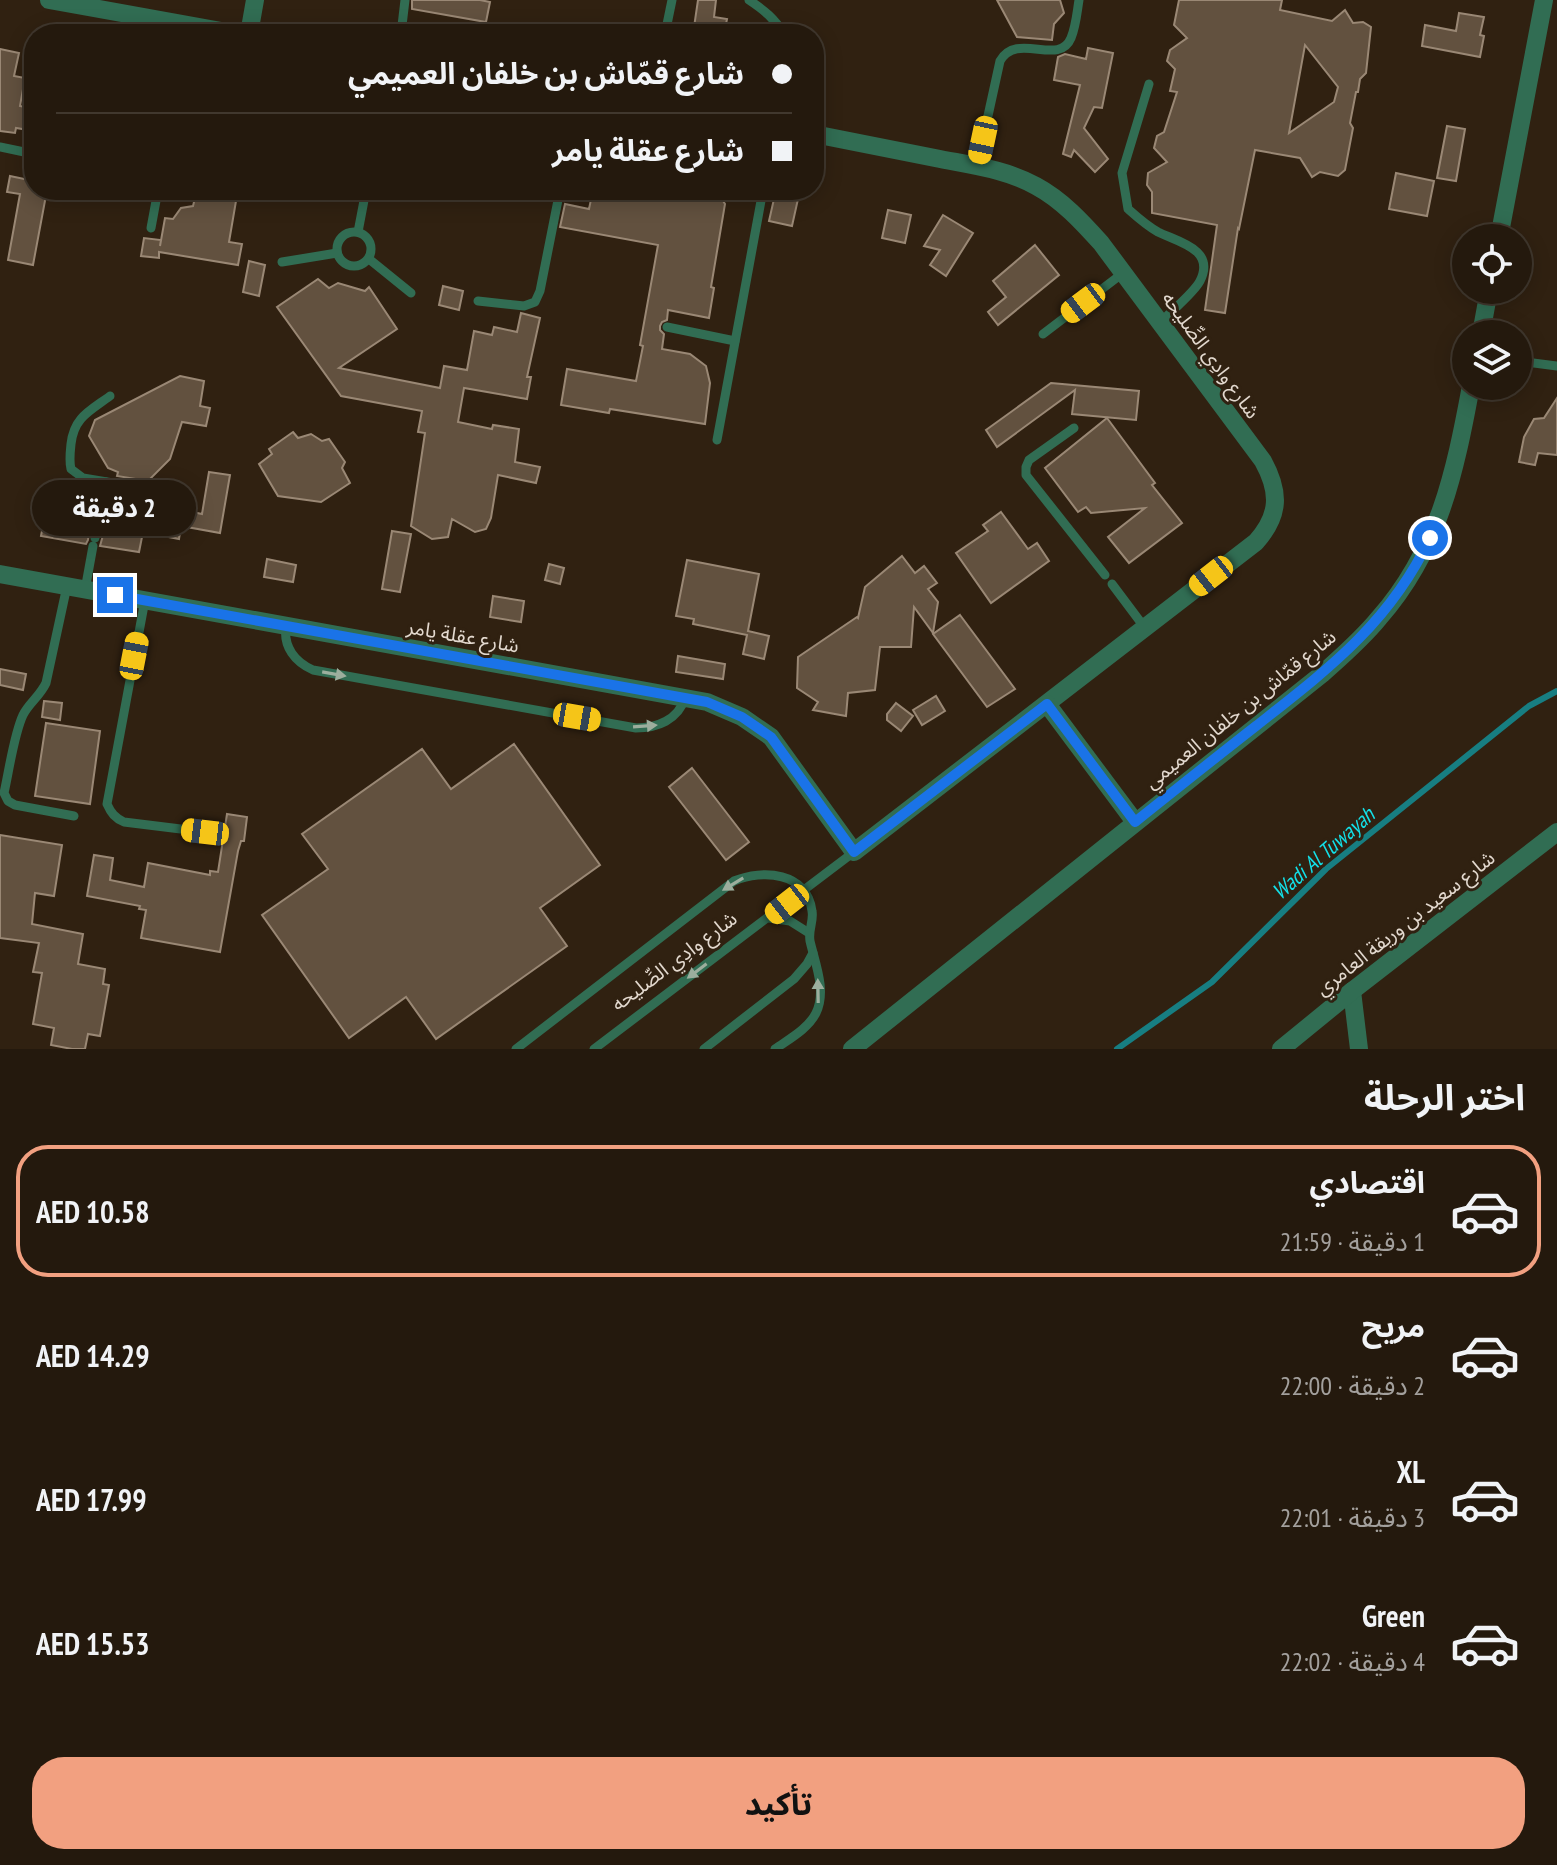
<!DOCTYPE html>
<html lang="ar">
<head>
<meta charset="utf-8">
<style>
  :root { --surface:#24190d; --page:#30261b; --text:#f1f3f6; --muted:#a3a09d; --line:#41382e; --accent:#f2a080 }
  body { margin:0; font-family:"PT Sans Narrow","Noto Sans Arabic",sans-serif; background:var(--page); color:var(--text); direction:rtl; height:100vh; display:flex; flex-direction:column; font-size:30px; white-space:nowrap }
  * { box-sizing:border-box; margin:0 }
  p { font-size:26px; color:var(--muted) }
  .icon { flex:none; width:44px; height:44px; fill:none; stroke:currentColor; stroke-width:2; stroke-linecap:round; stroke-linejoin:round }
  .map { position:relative; height:1049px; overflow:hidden; direction:ltr }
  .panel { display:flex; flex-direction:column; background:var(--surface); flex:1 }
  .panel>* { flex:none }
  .hud { position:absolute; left:24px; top:24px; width:800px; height:176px; border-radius:32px; box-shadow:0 4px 20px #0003,0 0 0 2px var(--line); direction:rtl; display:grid; align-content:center; height:176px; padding:0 32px; background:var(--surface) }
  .buttons { position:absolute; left:1452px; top:224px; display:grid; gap:16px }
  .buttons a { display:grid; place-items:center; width:80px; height:80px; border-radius:50%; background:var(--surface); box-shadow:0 4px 20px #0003,0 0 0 2px var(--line); font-size:40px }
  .end { position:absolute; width:36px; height:36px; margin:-18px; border:10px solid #1a73e8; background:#fff; box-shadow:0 0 0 4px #fff }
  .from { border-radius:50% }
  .bubble { position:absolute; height:56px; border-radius:28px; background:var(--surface); box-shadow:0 4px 20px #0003,0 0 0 2px var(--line); font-size:26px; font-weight:700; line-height:56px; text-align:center; direction:rtl }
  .car { position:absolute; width:24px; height:48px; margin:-24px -12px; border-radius:10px; box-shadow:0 0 6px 2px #0007; background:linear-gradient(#f5c518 24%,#345 0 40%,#f5c518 0 76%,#345 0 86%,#f5c518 0) }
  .hud b { display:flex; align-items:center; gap:28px; height:76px; font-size:30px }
  .hud b+b { border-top:2px solid var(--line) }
  .hud i { width:20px; height:20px; background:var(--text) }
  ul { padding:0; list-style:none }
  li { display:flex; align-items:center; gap:24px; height:132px; margin:0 16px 12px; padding:0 16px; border:4px solid transparent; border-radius:32px }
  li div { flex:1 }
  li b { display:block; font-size:30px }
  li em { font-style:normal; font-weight:700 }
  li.on { border-color:var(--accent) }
  li>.icon { width:72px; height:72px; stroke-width:1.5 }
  h2 { padding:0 32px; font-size:36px; line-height:96px }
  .button { display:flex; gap:16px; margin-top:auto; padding:16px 32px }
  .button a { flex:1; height:92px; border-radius:32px; background:var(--accent); color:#111; font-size:32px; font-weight:700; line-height:92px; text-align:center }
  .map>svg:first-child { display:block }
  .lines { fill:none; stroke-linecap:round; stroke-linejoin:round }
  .stream { stroke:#177e82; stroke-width:6 }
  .building { fill:#62513f; stroke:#9a8875; stroke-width:2; fill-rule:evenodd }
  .service { stroke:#316d53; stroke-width:9 }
  .minor { stroke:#316d53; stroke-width:18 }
  .oneway { fill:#9cae9d }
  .route { stroke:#1a73e8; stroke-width:10 }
  .labels { text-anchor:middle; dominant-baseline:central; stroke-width:6; stroke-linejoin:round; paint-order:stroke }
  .street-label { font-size:20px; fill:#e3d9cf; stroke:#302111 }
  .water-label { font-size:22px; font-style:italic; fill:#13e0e8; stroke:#302111 }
</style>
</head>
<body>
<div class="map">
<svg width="1557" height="1049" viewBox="0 0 1557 1049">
  <rect width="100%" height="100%" fill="#302111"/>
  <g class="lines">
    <polyline class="stream" points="1117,1049 1212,982 1326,869 1529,706 1557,691"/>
  </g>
  <g class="building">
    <polygon points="412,0 480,0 490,2 486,22 412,9"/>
    <polygon points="698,0 716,0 714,17 727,19 724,34 693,34"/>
    <polygon points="997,0 1060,0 1064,13 1054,24 1052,40 1017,37"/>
    <path d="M1179,0h103l-2,10 52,11 13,-11 8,13 10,-1 8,5 -5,46 -6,6 -2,13h-2l-6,31 3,5 -8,42 -7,6 -18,-4 -8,5 -12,-19 -45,-8 -16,79 -1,-1 -13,85 -20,-3 12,-85 -65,-12v-21l-5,-7 1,-12 19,-11 -13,-14 3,-12 7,-4 13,-40 -7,-1 5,-22 -8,-8 3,-11 17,-12 -13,-13zM1305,45l33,42 -4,15 -45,31z"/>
    <polygon points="1459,13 1484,17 1480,35 1484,36 1480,57 1422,46 1425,25 1456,31"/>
    <polygon points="1088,48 1113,53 1102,108 1094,107 1084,128 1108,159 1095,172 1074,150 1071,157 1063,154 1080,85 1054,80 1058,57 1065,54 1086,59"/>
    <polygon points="0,49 19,53 14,76 25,78 20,106 34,109 34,131 16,128 15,133 0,131"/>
    <polygon points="1447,126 1465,129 1456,181 1437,178"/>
    <polygon points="1396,173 1434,181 1427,216 1389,209"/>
    <polygon points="10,176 34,181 34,190 47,190 33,265 8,260 20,194 7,192"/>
    <polygon points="593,190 716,190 725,204 711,287 714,288 709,318 668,310 667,320 662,322 660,326 660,330 664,334 662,349 690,354 706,366 710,383 705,424 610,409 609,413 561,405 567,369 636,381 643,346 640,345 658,245 560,227 565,204 589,209"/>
    <polygon points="776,190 800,190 792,226 769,221"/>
    <polygon points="196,194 236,201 229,242 242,244 238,265 159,252 159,258 141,256 144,238 161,240 160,246 165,218 173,219 181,208 193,206"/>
    <polygon points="888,210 911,215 905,243 882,238"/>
    <polygon points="943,215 973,233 946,276 930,265 940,250 924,246"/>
    <polygon points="1035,245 1059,275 998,325 988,312 1006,297 993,281"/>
    <polygon points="249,261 265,265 259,296 243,292"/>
    <polygon points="318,279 329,288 338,283 365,291 369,287 397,329 339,368 440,388 444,366 467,370 474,331 492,335 494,327 517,332 521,313 540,318 527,377 531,377 527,399 464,388 458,422 492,429 493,425 519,429 515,462 540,467 536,483 498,475 491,518 486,529 475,532 452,519 448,537 432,539 411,526 425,433 418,432 422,411 341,396 277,307"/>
    <polygon points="443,286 463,291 459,310 439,305"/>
    <polygon points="180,376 204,381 200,406 210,408 206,426 182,422 170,459 148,481 117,476 118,472 108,468 89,436 95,420"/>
    <polygon points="1051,383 1139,391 1136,420 1072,414 1075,390 997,447 986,430"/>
    <polygon points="1557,398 1557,455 1538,453 1535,465 1519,462 1524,437 1534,419 1544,418"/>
    <polygon points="1107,418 1155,483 1152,485 1182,523 1129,563 1108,537 1145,508 1091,513 1086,507 1078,512 1045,468"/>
    <polygon points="293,432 298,438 311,434 322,441 329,439 345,462 342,468 350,483 321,502 278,496 259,464 272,454 269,449"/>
    <polygon points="209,472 230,475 220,533 181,526 179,539 143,532 139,552 100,546 105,528 107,528 114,491 136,494 131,499 202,514"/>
    <polygon points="1001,512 1028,549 1037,543 1049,561 991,603 956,553 988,531 983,525"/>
    <polygon points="45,515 90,525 88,540 86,544 41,536"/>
    <polygon points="392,531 411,534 400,592 382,589"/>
    <polygon points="902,556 915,573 924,566 937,583 928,589 938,602 933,633 914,607 911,647 880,647 875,690 848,693 846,716 813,710 818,702 797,688 798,657 857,617 858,618 865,587"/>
    <polygon points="267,559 296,565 293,582 264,577"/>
    <polygon points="687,560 759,574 748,631 769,636 764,659 743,654 747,635 693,624 694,619 676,616"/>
    <polygon points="549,564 564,568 560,584 545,580"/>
    <polygon points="493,596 524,601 521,622 490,617"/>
    <polygon points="960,615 1015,689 987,707 933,634"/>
    <polygon points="678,656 725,664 723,679 676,672"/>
    <polygon points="0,669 26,674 23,690 0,685"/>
    <polygon points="936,696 945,711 922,725 913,710"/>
    <polygon points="44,701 62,703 60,720 42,717"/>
    <polygon points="896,703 913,716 901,731 887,720 887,714"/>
    <polygon points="46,723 100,731 90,804 35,796"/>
    <polygon points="514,744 600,865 540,908 567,946 436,1039 406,997 349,1038 262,915 328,869 302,834 422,749 451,789"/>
    <polygon points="692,768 749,842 726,860 669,787"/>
    <polygon points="227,814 247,817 244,841 241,841 238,851 220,952 141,938 146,910 139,909 140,906 87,896 94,855 113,858 110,880 144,887 148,863 210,875 210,871 218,872"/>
    <polygon points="0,835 62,845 54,896 35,893 32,924 83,934 78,964 105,969 103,984 109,985 100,1036 88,1034 85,1049 72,1049 51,1045 54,1028 33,1024 42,973 33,972 39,943 0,938"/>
  </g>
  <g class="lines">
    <g class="service">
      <path d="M749,0c15,10 26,19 35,34"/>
      <polyline points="401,34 405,0"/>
      <polyline points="665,34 672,0"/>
      <path d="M1149,84l-27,89 6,36c9,8 19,17 30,23 20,10 58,17 42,49 -6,12 -30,31 -40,42"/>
      <polyline points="0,147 29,153"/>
      <path d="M977,166l23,-105c17,-30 59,6 71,-23 5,-12 6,-26 8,-38"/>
      <polyline points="151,228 158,190"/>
      <polyline points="358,232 366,190"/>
      <circle cx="354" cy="249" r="17"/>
      <polyline points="369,259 411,293"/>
      <polyline points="282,262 337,253"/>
      <polyline points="478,301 524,306 535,302 540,291 560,190"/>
      <polyline points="667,327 735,341"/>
      <polyline points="1043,334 1123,273"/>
      <polyline points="1518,361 1557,366"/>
      <path d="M110,396c-20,15 -36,21 -39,48 -1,9 -2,17 0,25l12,9 72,12"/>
      <polyline points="1074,428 1029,460 1026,467 1026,475 1105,575"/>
      <polyline points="717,440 763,190"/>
      <polyline points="95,538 106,482"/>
      <polyline points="1112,584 1145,628"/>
      <path d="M67,586l-21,97c-6,13 -17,20 -23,32 -9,19 -14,56 -19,78l4,8 7,4 59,11"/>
      <polyline points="85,590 93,546"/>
      <path d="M145,600l-38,204c4,9 8,14 17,18l81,10"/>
      <path d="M286,626c-3,21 9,36 27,44l323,58c21,0 42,-8 49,-30"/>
      <polyline points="769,918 790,921 809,933"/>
      <path d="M516,1049l218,-168c29,-12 73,-9 78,30 2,10 -4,19 -2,30 5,22 17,50 6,72 -8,16 -27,26 -41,36"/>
      <polyline points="594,1049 854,852"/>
      <polyline points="704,1049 794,979 807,964 813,953"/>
    </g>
    <g class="minor">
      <polyline points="49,0 238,34"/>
      <polyline points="249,34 255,0"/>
      <polyline points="1499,238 1544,0"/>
      <polyline points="1481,334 1489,290"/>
      <path d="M0,574l707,128 35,15 29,20 83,115 402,-310c24,-27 24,-50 7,-81l-162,-218c-19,-21 -39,-43 -65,-57 -30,-17 -67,-21 -101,-28 -40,-8 -81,-16 -121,-24"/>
      <polyline points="1047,704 1135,822"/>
      <polyline points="1352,991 1359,1049"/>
      <path d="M852,1049l470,-375c20,-18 40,-35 57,-56 60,-68 76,-146 92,-232"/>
      <polyline points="1281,1049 1352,991 1557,832"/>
    </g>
  </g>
  <defs><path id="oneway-solid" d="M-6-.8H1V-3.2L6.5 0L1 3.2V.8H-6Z" transform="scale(2)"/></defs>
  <g class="oneway">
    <use href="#oneway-solid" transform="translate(334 674) rotate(10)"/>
    <use href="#oneway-solid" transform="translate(645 726) rotate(-4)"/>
    <use href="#oneway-solid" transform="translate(733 884) rotate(149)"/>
    <use href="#oneway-solid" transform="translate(697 971) rotate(143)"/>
    <use href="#oneway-solid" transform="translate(818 991) rotate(-91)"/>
  </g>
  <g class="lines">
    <path class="route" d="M115,595l592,107 35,15 29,20 83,115 193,-148 88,118c40,-32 80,-64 121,-96 71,-56 134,-103 174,-188"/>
  </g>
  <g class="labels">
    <g class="street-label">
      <text transform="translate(1211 355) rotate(54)">شارع وادِي الصِّليحه</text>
      <text transform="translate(463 636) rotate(10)">شارع عقلة يامر</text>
      <text transform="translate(1240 709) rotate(-39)">شارع قمّاش بن خلفان العميمي</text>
      <text transform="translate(1405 923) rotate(-38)">شارع سعيد بن وريقة العامري</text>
      <text transform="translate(674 961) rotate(-37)">شارع وادِي الصِّليحه</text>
    </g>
    <g class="water-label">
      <text transform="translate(1323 853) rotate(-41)">Wadi Al Tuwayah</text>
    </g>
  </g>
</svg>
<div class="buttons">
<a><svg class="icon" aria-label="locate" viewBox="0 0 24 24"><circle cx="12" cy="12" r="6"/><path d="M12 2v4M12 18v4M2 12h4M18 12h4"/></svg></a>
<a><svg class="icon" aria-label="layers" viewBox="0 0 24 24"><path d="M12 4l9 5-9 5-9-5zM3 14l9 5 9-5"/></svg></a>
</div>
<i class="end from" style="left:1430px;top:538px"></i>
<i class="end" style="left:115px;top:595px"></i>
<div class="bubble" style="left:32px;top:480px;width:164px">2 دقيقة</div>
<i class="car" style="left:983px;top:140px;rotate:192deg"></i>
<i class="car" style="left:1083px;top:303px;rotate:233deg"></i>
<i class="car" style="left:1211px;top:576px;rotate:232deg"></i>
<i class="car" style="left:134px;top:656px;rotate:11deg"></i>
<i class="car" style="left:577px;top:717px;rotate:100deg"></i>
<i class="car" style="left:205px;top:832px;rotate:277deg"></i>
<i class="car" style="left:787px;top:904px;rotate:232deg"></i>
<div class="hud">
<b><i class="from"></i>شارع قمّاش بن خلفان العميمي</b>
<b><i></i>شارع عقلة يامر</b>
</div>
</div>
<section class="panel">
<h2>اختر الرحلة</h2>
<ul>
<li class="on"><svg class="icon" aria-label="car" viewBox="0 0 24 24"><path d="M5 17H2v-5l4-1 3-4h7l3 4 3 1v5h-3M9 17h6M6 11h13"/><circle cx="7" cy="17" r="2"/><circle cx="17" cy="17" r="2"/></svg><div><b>اقتصادي</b><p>1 دقيقة · 21:59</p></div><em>AED 10.58</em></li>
<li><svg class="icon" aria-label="car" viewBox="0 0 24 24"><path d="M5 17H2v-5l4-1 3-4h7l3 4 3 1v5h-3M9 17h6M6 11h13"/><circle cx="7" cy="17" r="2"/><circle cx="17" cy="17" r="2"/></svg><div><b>مريح</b><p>2 دقيقة · 22:00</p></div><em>AED 14.29</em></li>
<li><svg class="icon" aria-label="car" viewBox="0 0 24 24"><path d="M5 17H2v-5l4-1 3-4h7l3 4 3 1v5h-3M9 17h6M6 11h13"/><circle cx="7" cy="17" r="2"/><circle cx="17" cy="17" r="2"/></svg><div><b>XL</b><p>3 دقيقة · 22:01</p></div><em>AED 17.99</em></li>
<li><svg class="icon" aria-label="car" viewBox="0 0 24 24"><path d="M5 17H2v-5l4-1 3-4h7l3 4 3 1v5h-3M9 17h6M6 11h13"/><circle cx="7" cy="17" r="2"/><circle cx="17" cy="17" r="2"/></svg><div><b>Green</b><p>4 دقيقة · 22:02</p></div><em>AED 15.53</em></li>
</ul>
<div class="button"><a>تأكيد</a></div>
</section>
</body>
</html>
